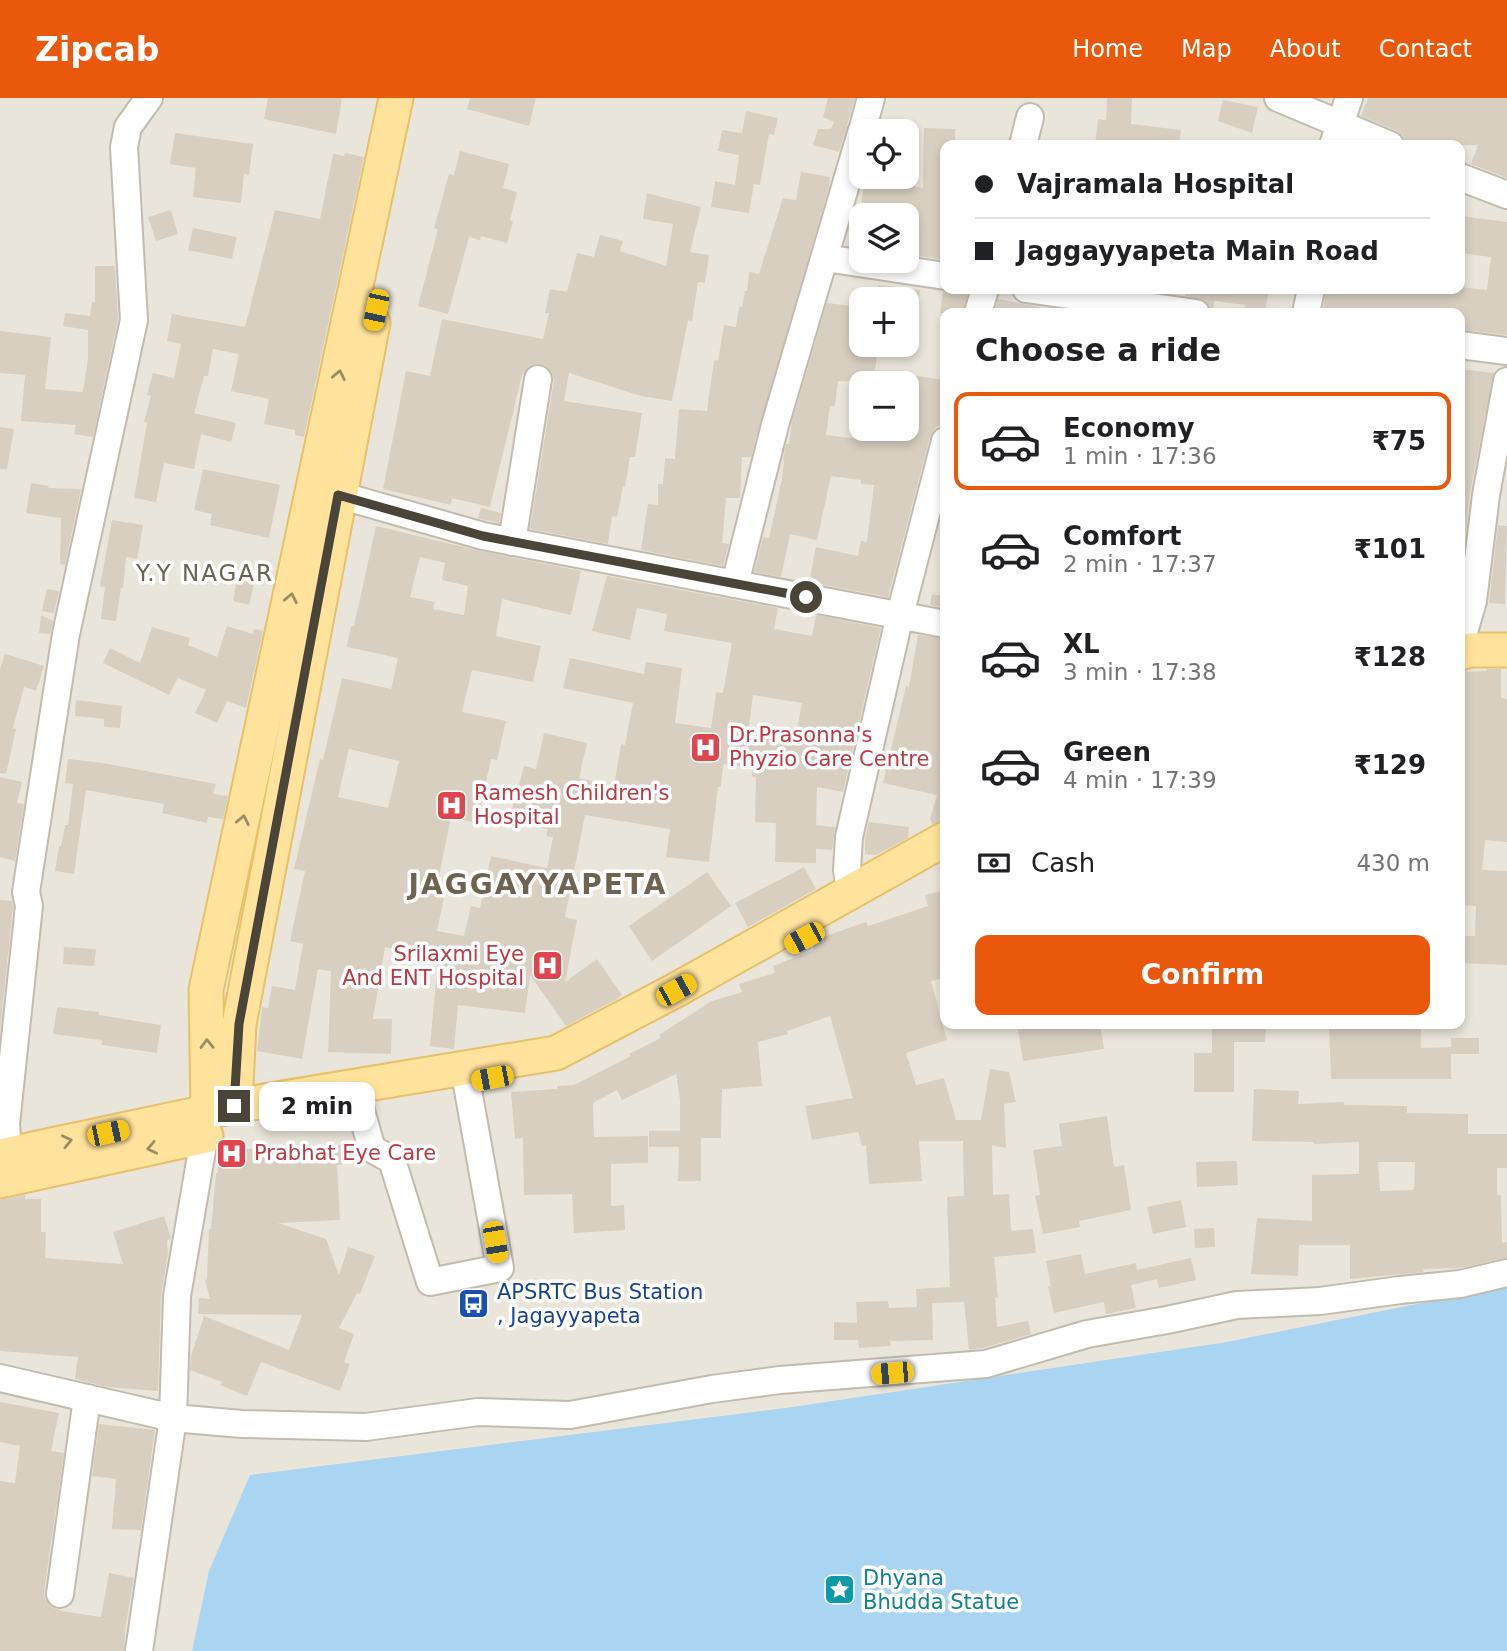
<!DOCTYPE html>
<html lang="en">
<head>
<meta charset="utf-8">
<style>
  :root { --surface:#fff; --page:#f2f2f2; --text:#202124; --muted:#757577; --line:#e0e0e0; --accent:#ea580c }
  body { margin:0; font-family:"DejaVu Sans",sans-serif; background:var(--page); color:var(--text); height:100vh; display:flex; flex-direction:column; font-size:26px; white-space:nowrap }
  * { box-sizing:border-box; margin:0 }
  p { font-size:23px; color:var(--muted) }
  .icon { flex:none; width:38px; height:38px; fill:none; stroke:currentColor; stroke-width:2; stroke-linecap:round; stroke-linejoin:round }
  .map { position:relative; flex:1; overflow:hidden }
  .drawer { position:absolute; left:940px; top:210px; width:525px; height:721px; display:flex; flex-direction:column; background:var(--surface); border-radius:14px; box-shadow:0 4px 10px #0003 }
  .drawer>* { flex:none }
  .hud { position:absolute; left:940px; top:42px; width:525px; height:154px; border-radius:14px; box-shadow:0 4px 10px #0003; display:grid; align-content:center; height:154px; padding:0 35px; background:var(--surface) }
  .tools { position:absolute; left:849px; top:21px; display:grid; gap:14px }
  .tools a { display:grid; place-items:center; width:70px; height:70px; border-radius:14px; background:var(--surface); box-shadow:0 4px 10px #0003; font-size:35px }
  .end { position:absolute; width:32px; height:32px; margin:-16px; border:9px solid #4b4439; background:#fff; box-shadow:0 0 0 4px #fff }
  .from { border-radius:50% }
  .bubble { position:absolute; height:49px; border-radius:14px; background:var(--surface); box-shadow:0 4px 10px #0003; font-size:23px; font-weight:700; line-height:49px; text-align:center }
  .car { position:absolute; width:21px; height:42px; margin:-21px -10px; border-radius:9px; box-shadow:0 0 5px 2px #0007; background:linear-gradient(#f5c518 24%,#345 0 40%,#f5c518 0 76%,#345 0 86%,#f5c518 0) }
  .hud b { display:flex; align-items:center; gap:24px; height:66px; font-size:26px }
  .hud b+b { border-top:2px solid var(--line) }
  .hud i { width:18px; height:18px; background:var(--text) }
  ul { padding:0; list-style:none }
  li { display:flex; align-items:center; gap:21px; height:98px; margin:0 14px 10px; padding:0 21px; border:4px solid transparent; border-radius:14px }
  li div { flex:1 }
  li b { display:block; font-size:26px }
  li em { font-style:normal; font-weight:700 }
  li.active { border-color:var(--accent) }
  li>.icon { width:63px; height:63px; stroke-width:1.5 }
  h2 { padding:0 35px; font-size:32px; line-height:84px }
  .pay { display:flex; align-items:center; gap:18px; height:77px; padding:0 35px; font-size:26px }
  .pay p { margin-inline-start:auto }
  .action { display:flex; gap:14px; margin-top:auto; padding:14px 35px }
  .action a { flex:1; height:80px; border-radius:14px; background:var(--accent); color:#fff; font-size:28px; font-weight:700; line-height:80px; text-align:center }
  header { display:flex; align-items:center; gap:42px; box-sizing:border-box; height:98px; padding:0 35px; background:var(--accent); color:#fff }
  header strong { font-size:33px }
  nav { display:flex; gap:38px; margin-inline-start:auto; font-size:24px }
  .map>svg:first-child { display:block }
  .residential { fill:#eae5da; fill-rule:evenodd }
  .water { fill:#a9d4f2 }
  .building { fill:#d8cfc1; fill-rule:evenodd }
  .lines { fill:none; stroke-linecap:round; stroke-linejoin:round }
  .minor-casing { stroke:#c2bbae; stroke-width:30 }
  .major-casing { stroke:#e6c16a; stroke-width:37 }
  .minor { stroke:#fff; stroke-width:26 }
  .major { stroke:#ffe39c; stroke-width:33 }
  .oneway { stroke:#9c8c66 }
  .route { stroke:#4b4439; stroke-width:9 }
  .labels { text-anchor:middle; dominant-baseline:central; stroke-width:7; stroke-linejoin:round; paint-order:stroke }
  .health-label { font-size:21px; fill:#be3a42; stroke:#fff; text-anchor:start }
  .transit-label { font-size:21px; fill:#164399; stroke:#fff; text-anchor:start }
  .culture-label { font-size:21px; fill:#0d838f; stroke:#fff; text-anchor:start }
  .neighbourhood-label { font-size:23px; letter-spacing:2px; fill:#6e6250; stroke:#fff }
  .district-label { font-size:28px; font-weight:bold; letter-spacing:2px; fill:#6e6250; stroke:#fff }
</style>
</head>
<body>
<header>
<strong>Zipcab</strong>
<nav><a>Home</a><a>Map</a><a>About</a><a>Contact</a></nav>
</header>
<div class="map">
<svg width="1507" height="1553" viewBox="0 0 1507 1553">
  <rect width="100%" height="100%" fill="#f6f3ec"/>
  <path class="residential" d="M0,0h1507v1230l-1225,323h-282zM861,33h45v46h-45zM945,47h515v144h-515zM861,117h45v46h-45zM861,201h45v46h-45zM945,215h515v711h-515zM861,285h45v46h-45z"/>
  <polygon class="water" points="1507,1188 1507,1553 192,1553 209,1473 250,1377 793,1309 1227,1244"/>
  <g class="building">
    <polygon points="268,0 342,0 336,36 264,21"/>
    <polygon points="470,0 536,0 529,28 467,11"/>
    <polygon points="828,0 855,0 839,54 813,47 818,31 831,31 834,24 823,19"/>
    <polygon points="1107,0 1132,0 1131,26 1181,32 1179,47 1095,47 1098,21 1106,22"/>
    <polygon points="1368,0 1507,0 1507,80 1471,66 1478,47 1405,47 1403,38 1397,33 1361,18"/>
    <polygon points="1223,2 1258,9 1252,35 1218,23"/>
    <polygon points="746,13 778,20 774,37 769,36 760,87 754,86 749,115 711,109 715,83 735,87 739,57 718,53 722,32 742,35"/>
    <polygon points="881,22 907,29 907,33 878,33"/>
    <polygon points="924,30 955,31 955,47 945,47 945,162 906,156 906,117 860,117 865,79 889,79 887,84 923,90"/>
    <polygon points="175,35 253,46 249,77 244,76 241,105 193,99 196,70 170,66"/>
    <polygon points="460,53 509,66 503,90 517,94 510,122 513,123 507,145 481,138 480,142 469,139 448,216 418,208 438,131 434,130 449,76 454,77"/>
    <polygon points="345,55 364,59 304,339 295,337 295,332 264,326 269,301 231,293 239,256 213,251 208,278 204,278 194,315 236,325 231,344 201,336 194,371 164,365 156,404 134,400 147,325 144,324 151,298 147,297 153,275 174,280 181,246 167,243 172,216 245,229 275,112 320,121 333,56 344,58"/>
    <polygon points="801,74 830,79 829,89 751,359 742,359 740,400 726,400 722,445 729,446 723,468 641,452 648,406 658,407 658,386 663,386 665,360 675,361 679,311 707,313 714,262 718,263 724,227 736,229 739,209 742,209 745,193 747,193 749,174 759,176 783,100 796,102"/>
    <polygon points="647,95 701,109 690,154 709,157 705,185 698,184 692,223 688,222 672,303 641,298 569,275 564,303 642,315 635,359 630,359 625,389 623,388 617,419 612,418 608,446 530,431 554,283 552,275 547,268 541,266 532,267 522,277 490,409 452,400 451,407 383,391 406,273 430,278 442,221 543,241 549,215 545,215 550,191 567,194 577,155 594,159 600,137 623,143 620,153 666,168 673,126 643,121"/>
    <polygon points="171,112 178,136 156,143 148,119"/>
    <polygon points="1460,118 1507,124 1507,237 1460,232 1460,215 1323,215 1326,191 1460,191 1460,189 1487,192 1491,159 1460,155"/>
    <polygon points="193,130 237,139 232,161 188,152"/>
    <polygon points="95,168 115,168 118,221 93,339 74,336 76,327 21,323 25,277 0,275 0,233 51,239 45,291 83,294 88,260 88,232 63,228 65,215 90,218 92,204 95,204"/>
    <polygon points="878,187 920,192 919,201 876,201"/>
    <polygon points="953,191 969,191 963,215 940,215 943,194"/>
    <polygon points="1186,191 1269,191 1265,215 1244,212 1245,207 1214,203 1213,211 1211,210 1205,202 1185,198"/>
    <polygon points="998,201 1040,209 1040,215 994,215"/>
    <path d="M827,205l34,4 -2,46 18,3 -2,14 70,10 -5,46h-4l-6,11 -42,160 -79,-15 7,-35 42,9 3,-15 6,1 7,-57 -13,-1v-4l-30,-4 -14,64 -27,-6 -9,43 -27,-5 9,-35 6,1 13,-59 2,-19h-1l3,-16h3l3,-23zM838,283l68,2v52l-38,-3 -1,8 -41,-5 4,-29h5z"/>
    <polygon points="1460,271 1494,275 1470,394 1460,484 1460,380 1462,380 1463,340 1460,339"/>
    <polygon points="0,329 14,331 7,371 0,371"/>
    <polygon points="203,371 280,387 269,440 210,427 212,416 194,412"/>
    <polygon points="31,385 49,388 48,390 81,391 65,467 60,466 61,420 26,415"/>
    <polygon points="481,410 501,415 499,425 478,420"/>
    <polygon points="112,422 143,427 137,461 126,459 123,490 121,490 116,523 101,521 105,489 100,488"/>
    <polygon points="1498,427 1507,428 1505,506 1489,505"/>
    <path d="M376,428l104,25 101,20 -10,44 -69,-16 -6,37 45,10 -8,36 -61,-12 -10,42 44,9 -9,39 -6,-1 -14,64 -26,-6 -13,64 9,2 -10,48 27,5 7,-30 9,2 11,-52 56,12 6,-31 -7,-1 2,-7 -39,-8 15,-55 12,3 8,-36 43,10 -8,35 35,8 7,-42 4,1 8,-42 -70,-15 7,-30 74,16 2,-12 36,6 -7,55 36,5 5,-36 7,1 9,-50 -68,-12 3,-17 -30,-6 -7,32 -38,-9 15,-55 171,32 -4,21 38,7 4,-21 65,13 -38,164 -26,-5 -1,38 19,2 -3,23 -16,-1v14l-41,-1 1,-39 -21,-1 1,-45 -4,-1 1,-8 -30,-4 -2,23h-3l-9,75 -43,-5 4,-28 -85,-14 -20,102 12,3 -12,62 32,-23 25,36 -7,5 -49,26 -36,-51 -5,38 -67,-8 -4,44 -24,-3 8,-87 -53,-12 -12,72h19l-1,35 -63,-2 3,-81 -13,-2 -16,90 -45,-8 5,-44 6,1 4,-22 23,4 8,-46 -13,-3 15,-70 -11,-2 26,-110 3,1 19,-82 49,11 7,-31 -51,-11 4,-21h3zM420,459l25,6 -3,17 26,6 -4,29 -31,-6 2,-7 -25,-5zM753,597l49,8 -5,26 -48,-3zM349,651l50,12 -11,47 -50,-11z"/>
    <polygon points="237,482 254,485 249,507 233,503"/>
    <polygon points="47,491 59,493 54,515 42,513"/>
    <polygon points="932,496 945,499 945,510 930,507"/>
    <polygon points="41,517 53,523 50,536 39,535"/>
    <polygon points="227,528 253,536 254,531 263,533 246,610 227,603 217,625 195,615 206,592 178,580 169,597 103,565 110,550 140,565 152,529 190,540 188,547 217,559"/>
    <polygon points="918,537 945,541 945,603 941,621 945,621 945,722 932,726 930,721 937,697 883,685 906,588 909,589"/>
    <polygon points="5,556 44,568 36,593 24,589 13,630 16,631 6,676 0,675 0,571"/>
    <polygon points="1487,571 1501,571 1501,600 1507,601 1507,744 1485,742 1482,772 1507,773 1507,867 1460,865 1460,838 1475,838 1476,808 1460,807 1461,574 1487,573"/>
    <polygon points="76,602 122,608 120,630 104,629 104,621 75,618"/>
    <polygon points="68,661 103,665 216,686 213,696 228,698 223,721 208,719 207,725 162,715 164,706 86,692 74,776 55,773 59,748 61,748 65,727 68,727 73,686 65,685"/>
    <polygon points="0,679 22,684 17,705 24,706 15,763 0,759"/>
    <polygon points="869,724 909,729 908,740 876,757 865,756 865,741"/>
    <polygon points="804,769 816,791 748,829 735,805"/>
    <polygon points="707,774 731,808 652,863 629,828"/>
    <polygon points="945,792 945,880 931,883 947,942 906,955 916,987 944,980 956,1022 981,1022 990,971 1009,974 1016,1004 1004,1006 1006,1050 992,1047 993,1097 1009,1096 1011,1133 1033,1131 1036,1155 994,1159 998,1200 995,1200 997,1229 1028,1223 1031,1236 983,1250 969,1252 964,1204 932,1205 933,1242 890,1243 891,1248 859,1250 858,1242 834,1242 834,1224 857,1225 856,1204 888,1203 889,1210 917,1209 916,1191 950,1189 947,1099 964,1098 963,1043 919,1043 922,1083 869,1086 866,1047 862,1048 858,1034 812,1042 805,1008 853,1000 830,918 787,933 788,936 758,944 762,988 722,991 721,1040 701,1040 701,1083 678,1083 679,1049 649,1049 649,1033 680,1033 680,1002 676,976 622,1002 617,992 593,1005 594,1039 648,1038 648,1065 611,1066 611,1108 624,1107 625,1132 574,1135 572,1096 524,1097 523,1040 515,1041 511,994 557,991 557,988 574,987 631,958 629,956 661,940 659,937 712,903 742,894 739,886 775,875 773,868 814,852 811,843 866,824 868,828 928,808 925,797"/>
    <polygon points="0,802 12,803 13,809 0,933"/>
    <polygon points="64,849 96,851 94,868 63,866"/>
    <polygon points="57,909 99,914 99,917 161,927 157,955 102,947 102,942 53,936"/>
    <polygon points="1017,926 1100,926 1104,951 1023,963"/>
    <polygon points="1212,926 1266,926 1265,944 1234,944 1234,994 1194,994 1194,955 1212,955"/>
    <polygon points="1329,926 1421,926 1421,950 1451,949 1451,981 1331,981"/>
    <rect x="1451" y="940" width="28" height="16"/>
    <path d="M1254,991l45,2 -1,13 46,-2v3l63,1v7l61,1v20h39v34h-10v27h4l1,48 5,-1v16l-47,10 -37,1 1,3 -74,7v-34h-51l-1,31 -47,-2 6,-56 55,3v-46l47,-1v-32l-45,2v-2l-62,-1zM1378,1064h37l-1,28 -34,1z"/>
    <polygon points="1107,1018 1114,1069 1124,1067 1131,1112 1079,1123 1080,1129 1043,1136 1035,1098 1040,1097 1033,1052 1062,1048 1059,1026"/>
    <polygon points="223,1046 246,1046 245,1051 341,1047 342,1067 337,1067 340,1122 278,1125 326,1141 339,1177 348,1149 375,1158 360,1196 357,1195 339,1230 354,1236 344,1264 350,1266 340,1293 261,1264 247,1298 220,1287 222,1284 190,1272 191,1258 204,1218 289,1252 302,1217 198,1216 199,1200 210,1201 205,1182 207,1181 209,1131 211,1131 216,1075 218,1075 219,1053"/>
    <polygon points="1237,1063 1238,1087 1197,1089 1196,1064"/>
    <polygon points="25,1097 25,1101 41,1101 41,1134 46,1134 45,1160 123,1166 113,1134 164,1118 171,1140 167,1143 168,1156 161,1197 158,1293 107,1289 75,1281 78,1259 0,1253 0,1102"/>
    <polygon points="1181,1102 1186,1129 1153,1136 1147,1109"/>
    <polygon points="1214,1130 1215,1149 1195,1150 1194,1131"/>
    <polygon points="1081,1156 1085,1176 1136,1165 1137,1172 1191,1160 1196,1182 1159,1190 1157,1181 1131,1187 1136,1210 1106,1216 1104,1204 1054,1215 1048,1188 1051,1188 1046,1163"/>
    <polygon points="0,1304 59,1315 51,1353 64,1355 44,1494 45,1501 51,1509 62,1513 101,1519 109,1475 134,1480 125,1532 124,1553 0,1553 0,1383 15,1385 20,1348 0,1344"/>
    <polygon points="99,1326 155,1332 141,1432 112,1431 116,1381 92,1378"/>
  </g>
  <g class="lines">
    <defs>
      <g id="minor">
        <polyline points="1278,0 1390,47"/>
        <polyline points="862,33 871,0"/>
        <polyline points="1023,47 1030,19"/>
        <polyline points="1333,47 1349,0"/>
        <polyline points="1460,79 1507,97"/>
        <polyline points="825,160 945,178"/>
        <polyline points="1026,191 1196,215"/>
        <polyline points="978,215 985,191"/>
        <polyline points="1306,215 1311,191"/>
        <polyline points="1460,247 1507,253"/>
        <polyline points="339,397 483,438 945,526"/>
        <polyline points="512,444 538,281"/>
        <polyline points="735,486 775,327 861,35"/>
        <polyline points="1464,534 1473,503 1486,397 1507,283"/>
        <polyline points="850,794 847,772 849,739 900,517 945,343"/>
        <polyline points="354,988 372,1051 392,1062 430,1184 500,1170 464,970"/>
        <polyline points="8,1055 6,1026 29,808 26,794 66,536 134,222 124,49 128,29 149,0"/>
        <polyline points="0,1280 173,1320 242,1326 366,1329 478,1314 570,1317 712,1291 780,1282 986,1266 1087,1236 1167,1222 1237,1207 1320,1203 1400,1192 1460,1186 1507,1175"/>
        <polyline points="60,1496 87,1300"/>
        <polyline points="139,1553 173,1320 177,1198 207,1023"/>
      </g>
      <g id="major">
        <polyline points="1460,555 1470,552 1507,552"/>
        <polyline points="235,1008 239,926 373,225"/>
        <polyline points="208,1014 206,892 396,0"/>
        <polyline points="0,1058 235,1008 556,955 676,892 945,741"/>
        <polyline points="0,1083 206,1038"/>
      </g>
    </defs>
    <use href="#minor" class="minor-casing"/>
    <use href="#major" class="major-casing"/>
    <use href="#minor" class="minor"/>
    <use href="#major" class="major"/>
  </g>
  <defs><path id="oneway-chevron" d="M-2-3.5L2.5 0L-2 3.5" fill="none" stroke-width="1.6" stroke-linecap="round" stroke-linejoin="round" transform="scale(1.75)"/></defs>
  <g class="oneway">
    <use href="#oneway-chevron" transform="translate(339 277) rotate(-78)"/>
    <use href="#oneway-chevron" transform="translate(291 500) rotate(-78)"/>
    <use href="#oneway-chevron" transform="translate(243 722) rotate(-78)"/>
    <use href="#oneway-chevron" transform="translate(207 946) rotate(-91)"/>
    <use href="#oneway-chevron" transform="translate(67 1043) rotate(-12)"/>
    <use href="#oneway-chevron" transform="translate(152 1050) rotate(168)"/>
  </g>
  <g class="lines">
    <polyline class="route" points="234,1008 239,926 338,397 483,438 806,499"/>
  </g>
  <defs>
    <symbol id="hospital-square" viewBox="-11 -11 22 22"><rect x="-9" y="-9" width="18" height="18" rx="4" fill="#e0444e" stroke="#fff"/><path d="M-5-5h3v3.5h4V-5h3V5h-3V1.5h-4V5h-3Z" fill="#fff"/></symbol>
    <symbol id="bus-square" viewBox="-11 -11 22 22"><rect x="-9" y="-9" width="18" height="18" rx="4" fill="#1a4fb4" stroke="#fff"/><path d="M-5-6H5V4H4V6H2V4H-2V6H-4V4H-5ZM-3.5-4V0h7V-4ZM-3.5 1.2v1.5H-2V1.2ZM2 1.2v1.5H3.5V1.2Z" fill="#fff"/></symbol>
    <symbol id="sight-square" viewBox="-11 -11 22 22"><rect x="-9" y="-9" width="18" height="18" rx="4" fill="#0f9aa8" stroke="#fff"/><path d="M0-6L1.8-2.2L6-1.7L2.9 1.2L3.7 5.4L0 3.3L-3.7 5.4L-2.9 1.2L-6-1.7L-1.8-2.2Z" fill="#fff"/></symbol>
  </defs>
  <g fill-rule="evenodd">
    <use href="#hospital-square" x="688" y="632" width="35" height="35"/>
    <use href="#hospital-square" x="434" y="690" width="35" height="35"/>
    <use href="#hospital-square" x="530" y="850" width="35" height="35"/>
    <use href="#hospital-square" x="214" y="1038" width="35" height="35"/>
    <use href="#bus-square" x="456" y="1188" width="35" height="35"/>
    <use href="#sight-square" x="822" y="1474" width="35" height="35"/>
  </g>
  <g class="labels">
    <g class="health-label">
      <text x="729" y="637">Dr.Prasonna's<tspan x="729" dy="24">Phyzio Care Centre</tspan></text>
      <text x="474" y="695">Ramesh Children's<tspan x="474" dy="24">Hospital</tspan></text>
      <text x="524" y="856" text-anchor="end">Srilaxmi Eye<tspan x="524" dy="24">And ENT Hospital</tspan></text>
      <text x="254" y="1055">Prabhat Eye Care</text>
    </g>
    <g class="transit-label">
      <text x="497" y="1194">APSRTC Bus Station<tspan x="497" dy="24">, Jagayyapeta</tspan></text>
    </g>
    <g class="culture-label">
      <text x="863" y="1480">Dhyana<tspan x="863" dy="24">Bhudda Statue</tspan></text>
    </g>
    <g class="neighbourhood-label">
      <text x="205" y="475">Y.Y NAGAR</text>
    </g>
    <g class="district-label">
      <text x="538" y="786">JAGGAYYAPETA</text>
    </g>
  </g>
</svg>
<div class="tools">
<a><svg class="icon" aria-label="locate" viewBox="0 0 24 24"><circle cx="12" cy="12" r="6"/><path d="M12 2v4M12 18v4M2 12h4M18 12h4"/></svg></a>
<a><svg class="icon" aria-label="layers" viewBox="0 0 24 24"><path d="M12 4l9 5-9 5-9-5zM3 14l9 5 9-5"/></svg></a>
<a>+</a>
<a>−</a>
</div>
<i class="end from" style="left:806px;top:499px"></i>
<i class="end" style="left:234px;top:1008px"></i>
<div class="bubble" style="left:259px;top:984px;width:116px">2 min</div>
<i class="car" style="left:376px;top:212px;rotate:192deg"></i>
<i class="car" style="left:804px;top:840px;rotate:242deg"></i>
<i class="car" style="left:676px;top:892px;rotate:61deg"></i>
<i class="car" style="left:492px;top:980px;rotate:259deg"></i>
<i class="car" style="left:108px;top:1035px;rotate:78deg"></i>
<i class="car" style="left:495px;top:1144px;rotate:170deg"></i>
<i class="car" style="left:892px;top:1275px;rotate:265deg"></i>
<div class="hud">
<b><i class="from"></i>Vajramala Hospital</b>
<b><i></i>Jaggayyapeta Main Road</b>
</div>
<section class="drawer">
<h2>Choose a ride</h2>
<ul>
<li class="active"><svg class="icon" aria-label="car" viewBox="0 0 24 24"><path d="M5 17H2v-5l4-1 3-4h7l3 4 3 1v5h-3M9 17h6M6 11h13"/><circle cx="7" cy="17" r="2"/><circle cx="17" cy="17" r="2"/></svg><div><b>Economy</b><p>1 min · 17:36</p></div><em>₹75</em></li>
<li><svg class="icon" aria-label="car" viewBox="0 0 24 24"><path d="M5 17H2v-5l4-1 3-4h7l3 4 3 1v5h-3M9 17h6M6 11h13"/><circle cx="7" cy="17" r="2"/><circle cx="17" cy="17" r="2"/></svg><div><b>Comfort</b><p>2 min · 17:37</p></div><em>₹101</em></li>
<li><svg class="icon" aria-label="car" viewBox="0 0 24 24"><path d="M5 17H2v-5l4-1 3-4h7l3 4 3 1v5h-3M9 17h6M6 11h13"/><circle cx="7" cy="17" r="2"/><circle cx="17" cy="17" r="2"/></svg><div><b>XL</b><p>3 min · 17:38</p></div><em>₹128</em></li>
<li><svg class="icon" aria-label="car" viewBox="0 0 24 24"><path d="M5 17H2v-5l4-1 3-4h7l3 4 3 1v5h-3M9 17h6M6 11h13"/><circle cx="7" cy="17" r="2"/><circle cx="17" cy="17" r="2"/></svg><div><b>Green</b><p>4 min · 17:39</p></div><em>₹129</em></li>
</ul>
<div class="pay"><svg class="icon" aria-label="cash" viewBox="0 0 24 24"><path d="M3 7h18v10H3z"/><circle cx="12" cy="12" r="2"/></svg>Cash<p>430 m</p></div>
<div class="action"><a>Confirm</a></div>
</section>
</div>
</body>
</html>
